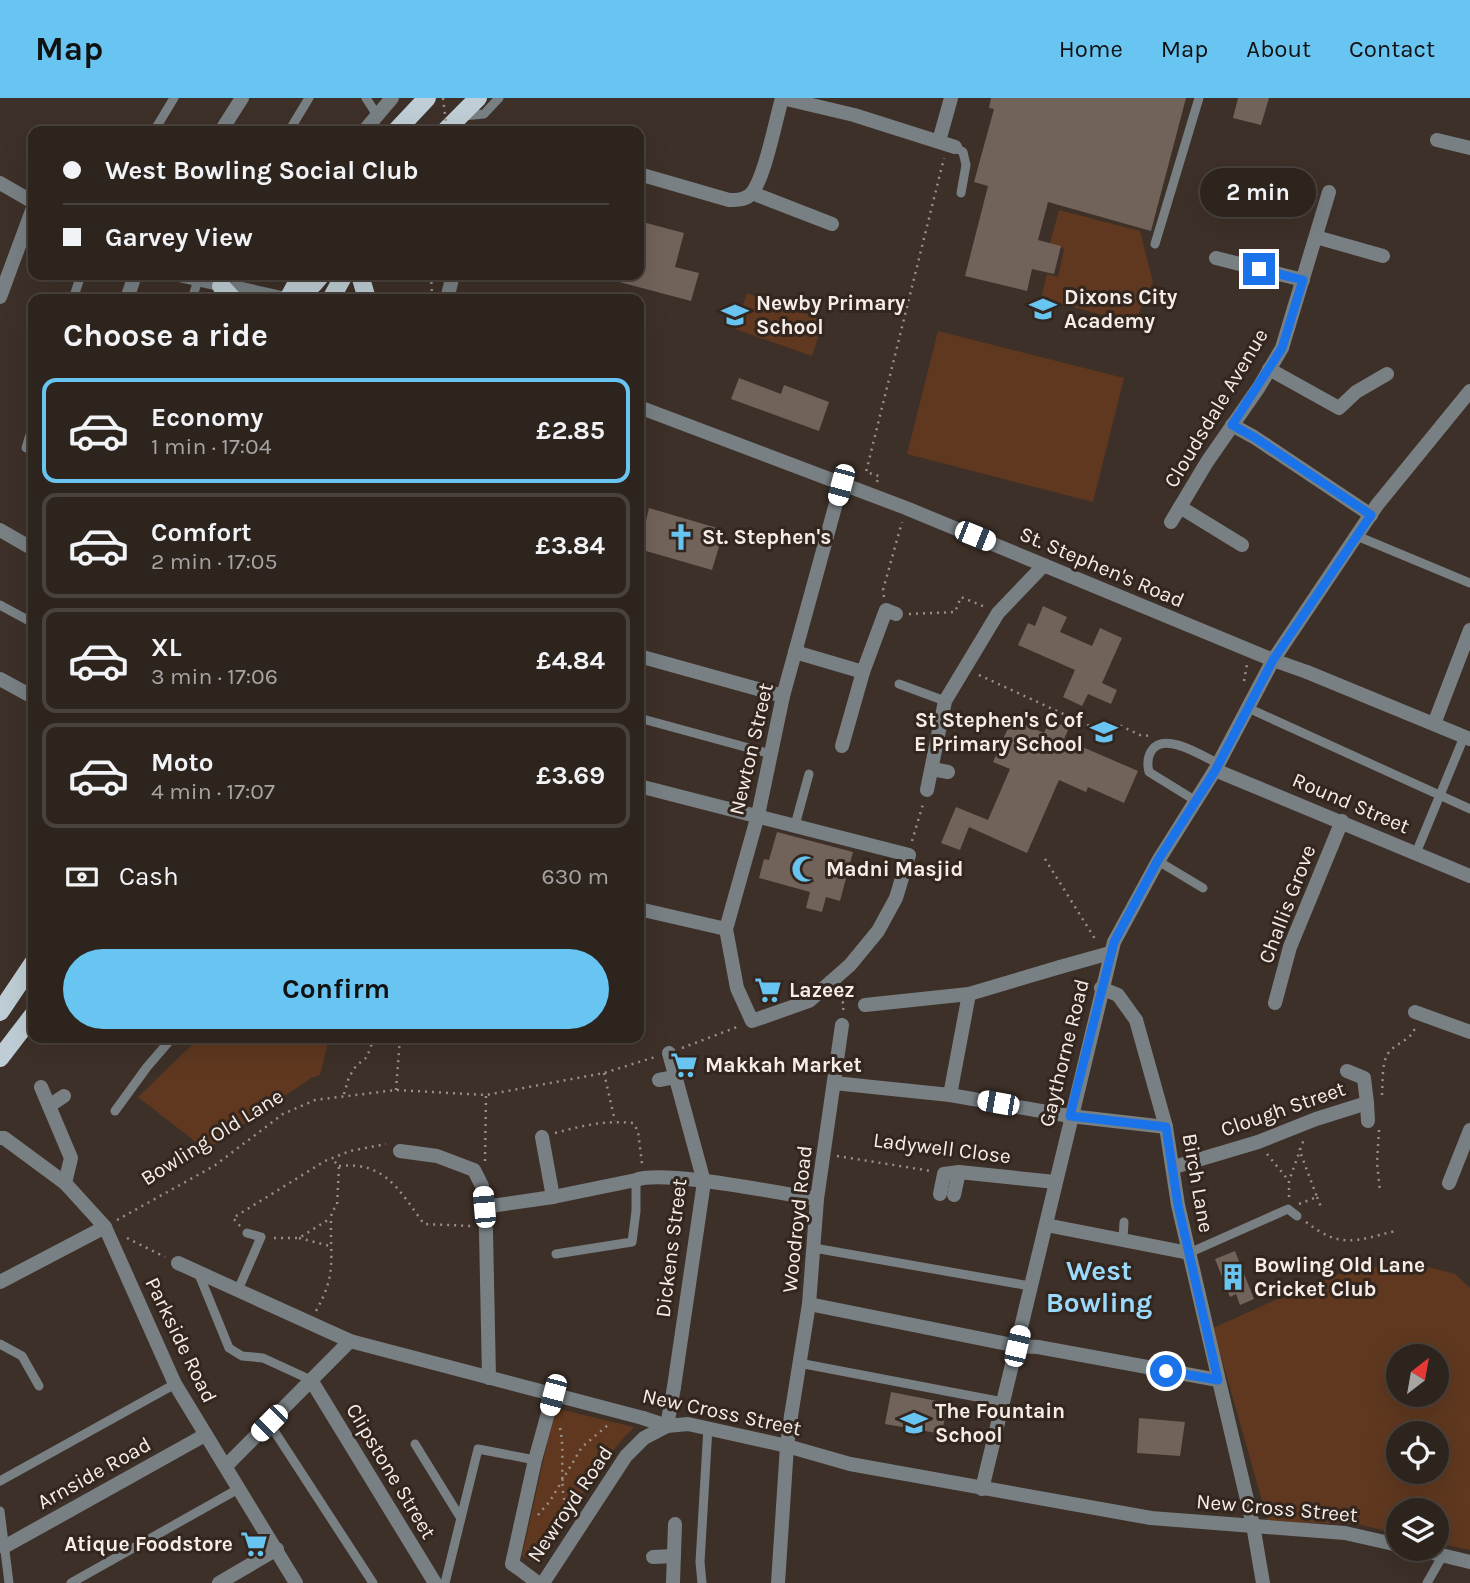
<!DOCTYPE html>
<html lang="en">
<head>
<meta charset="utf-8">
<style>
  :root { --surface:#2e241e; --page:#3a302b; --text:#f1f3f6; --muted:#a7a4a4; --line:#49413c; --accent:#68c4f0 }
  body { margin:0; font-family:Karla,sans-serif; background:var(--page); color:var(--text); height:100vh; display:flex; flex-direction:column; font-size:26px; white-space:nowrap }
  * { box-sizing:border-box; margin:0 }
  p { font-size:23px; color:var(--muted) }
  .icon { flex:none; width:38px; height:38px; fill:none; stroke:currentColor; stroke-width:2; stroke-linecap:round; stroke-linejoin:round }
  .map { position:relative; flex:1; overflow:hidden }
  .side { position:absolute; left:28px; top:196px; width:616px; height:749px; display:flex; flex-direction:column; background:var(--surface); border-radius:14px; box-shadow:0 7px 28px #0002,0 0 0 2px var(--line) }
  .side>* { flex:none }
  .hud { position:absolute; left:28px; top:28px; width:616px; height:154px; border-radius:14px; box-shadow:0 7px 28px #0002,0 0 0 2px var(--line); display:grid; align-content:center; height:154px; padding:0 35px; background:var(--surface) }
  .needle { width:46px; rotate:31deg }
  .buttons { position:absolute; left:1386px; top:1246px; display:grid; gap:14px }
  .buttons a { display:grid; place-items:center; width:63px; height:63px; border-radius:50%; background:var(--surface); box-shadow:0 7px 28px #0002,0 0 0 2px var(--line); font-size:35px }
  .end { position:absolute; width:32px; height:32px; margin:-16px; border:9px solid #1a73e8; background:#fff; box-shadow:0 0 0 4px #fff }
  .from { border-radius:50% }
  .bubble { position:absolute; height:49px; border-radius:24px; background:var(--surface); box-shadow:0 7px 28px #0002,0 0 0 2px var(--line); font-size:23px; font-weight:700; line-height:49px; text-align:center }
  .car { position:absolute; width:21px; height:42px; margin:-21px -10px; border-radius:9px; box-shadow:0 0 5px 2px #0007; background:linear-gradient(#fff 24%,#345 0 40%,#fff 0 76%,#345 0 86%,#fff 0) }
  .hud b { display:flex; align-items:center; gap:24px; height:66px; font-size:26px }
  .hud b+b { border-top:2px solid var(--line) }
  .hud i { width:18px; height:18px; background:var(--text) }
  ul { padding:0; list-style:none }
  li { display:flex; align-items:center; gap:21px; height:105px; margin:0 14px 10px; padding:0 21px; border:4px solid var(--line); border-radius:14px }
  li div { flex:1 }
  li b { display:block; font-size:26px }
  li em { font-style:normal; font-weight:700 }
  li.current { border-color:var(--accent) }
  li>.icon { width:63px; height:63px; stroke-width:1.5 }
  h2 { padding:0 35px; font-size:32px; line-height:84px }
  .pay { display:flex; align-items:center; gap:18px; height:77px; padding:0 35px; font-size:26px }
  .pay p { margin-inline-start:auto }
  .button { display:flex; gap:14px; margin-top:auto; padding:14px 35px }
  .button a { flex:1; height:80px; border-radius:42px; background:var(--accent); color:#111; font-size:28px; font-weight:700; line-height:80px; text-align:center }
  header { display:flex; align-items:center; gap:42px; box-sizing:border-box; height:98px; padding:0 35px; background:var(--accent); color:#111 }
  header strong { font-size:33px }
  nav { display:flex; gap:38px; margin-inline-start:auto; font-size:24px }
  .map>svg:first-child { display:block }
  .green { fill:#5f381f; fill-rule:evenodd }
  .building { fill:#71635a }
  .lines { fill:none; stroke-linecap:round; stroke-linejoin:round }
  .path { stroke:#998e88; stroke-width:2.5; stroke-dasharray:2 5; stroke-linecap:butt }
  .service { stroke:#798084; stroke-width:9 }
  .pedestrian { stroke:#798084; stroke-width:14 }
  .minor { stroke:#798084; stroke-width:14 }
  .primary { stroke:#bfced6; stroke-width:18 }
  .path-bridge { stroke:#998e88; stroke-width:2.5; stroke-dasharray:2 5; stroke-linecap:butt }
  .route { stroke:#1a73e8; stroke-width:9 }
  .labels { text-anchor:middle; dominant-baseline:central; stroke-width:6; stroke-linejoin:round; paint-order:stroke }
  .poi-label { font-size:21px; font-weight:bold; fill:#f6ede8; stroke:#32261e; text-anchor:start }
  .street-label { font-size:21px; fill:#f6ede8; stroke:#32261e }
  .district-label { font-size:28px; font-weight:bold; fill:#9adafc; stroke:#32261e }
</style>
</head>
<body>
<header>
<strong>Map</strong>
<nav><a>Home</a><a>Map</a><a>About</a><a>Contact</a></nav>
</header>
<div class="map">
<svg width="1470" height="1485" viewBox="0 0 1470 1485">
  <rect width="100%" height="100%" fill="#3d3028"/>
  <g class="green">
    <polygon points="1059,112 1140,133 1153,184 1134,225 1041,201 1047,176 1058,179 1064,151 1050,145"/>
    <polygon points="747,195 824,222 812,258 735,231"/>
    <polygon points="938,233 1124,280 1093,404 907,356"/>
    <polygon points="199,940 329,940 320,977 311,980 206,1052 138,999"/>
    <path d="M1421,1167l34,9 15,14v262l-33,-7v-33h-39v24l-40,-10 -90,-2 -55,-194 96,-43 48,-17zM1398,1258h39v39h-39zM1398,1335h39v39h-39z"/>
    <path d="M555,1310l79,19c-21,21 -37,43 -53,69l-11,3 -10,21 3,7 -25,38 -16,-9z"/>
  </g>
  <g class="building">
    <polygon points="991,0 1186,0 1151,133 1048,104 1038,142 1061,148 1054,176 1032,171 1027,193 965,178 988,88 974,84 994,11 989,10"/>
    <polygon points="1238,0 1269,0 1261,27 1233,20"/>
    <polygon points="639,123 684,135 675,169 699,175 691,203 608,181 609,177 639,177"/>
    <polygon points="739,280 781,296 784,287 829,304 819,333 731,301"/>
    <polygon points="649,410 724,432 712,472 639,451"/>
    <polygon points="1043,508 1067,519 1060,534 1092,548 1100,530 1122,540 1102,585 1117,592 1111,606 1088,596 1082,608 1063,599 1075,572 1018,547 1028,525 1035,528"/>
    <polygon points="1012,621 1044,635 1050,622 1069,630 1064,641 1138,673 1124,705 1088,689 1086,694 1059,682 1027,755 969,729 960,752 941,745 956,709 988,722 1010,671 993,664"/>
    <polygon points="777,734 853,754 840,803 826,799 822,814 806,810 810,794 759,780 764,761 769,762"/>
    <polygon points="1235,1153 1254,1201 1240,1207 1236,1196 1230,1199 1215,1161"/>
    <polygon points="891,1294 947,1305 942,1336 885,1326"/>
    <polygon points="1139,1320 1185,1324 1180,1358 1137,1355"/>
  </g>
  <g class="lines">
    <g class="path">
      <polyline points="479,33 480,33"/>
      <polyline points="431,177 432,198"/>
      <polyline points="877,384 879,378 866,374 944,60"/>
      <polyline points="884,499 883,492 902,424"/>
      <polyline points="909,516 955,514 961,499 985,509"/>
      <polyline points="979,577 1096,631 1117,626 1140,637 1151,638"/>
      <polyline points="1244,583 1247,566"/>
      <polyline points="912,743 923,706"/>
      <polyline points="1045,761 1097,844"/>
      <polyline points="838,898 844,906 843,913"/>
      <polyline points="682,950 737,929"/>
      <polyline points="604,975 615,1023"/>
      <polyline points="396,992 400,940"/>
      <polyline points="344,996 349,979 356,968 367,959 374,940"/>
      <path d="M1382,997c1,-12 -1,-35 8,-44 8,-9 20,-10 25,-23"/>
      <polyline points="1379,1032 1377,1065 1380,1093"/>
      <path d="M555,1035c26,-7 50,-13 78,-10l5,8 4,33"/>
      <polyline points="1267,1056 1289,1083"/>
      <polyline points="837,1058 931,1073"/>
      <polyline points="485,1063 486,997"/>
      <path d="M339,1068c46,-5 60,24 85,58l47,2"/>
      <polyline points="1289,1099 1289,1083 1304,1041"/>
      <polyline points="1317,1099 1321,1109"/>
      <polyline points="1299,1106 1317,1099 1299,1051"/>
      <polyline points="117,1122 214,1068 283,1016 315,1002 396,992 486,997 604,975 655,959"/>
      <path d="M1306,1124c35,27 49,19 89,9"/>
      <polyline points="240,1128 233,1120 325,1063 350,1053 386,1046"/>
      <polyline points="127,1140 165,1159"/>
      <polyline points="274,1140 299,1140 331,1120"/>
      <polyline points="299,1140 330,1148"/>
      <path d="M316,1213c21,-37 14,-52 15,-93l1,-7 5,-5 2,-40 -7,-7"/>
      <path d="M560,1330c6,27 -3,63 9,86"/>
      <polyline points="538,1417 550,1403 582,1349 608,1327"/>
    </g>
    <g class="service">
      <polyline points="366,0 377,17"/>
      <polyline points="463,18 484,16 499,0"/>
      <polyline points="154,33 174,0"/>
      <polyline points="289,33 309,0"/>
      <polyline points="955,49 963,54 966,67 961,95"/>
      <polyline points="1155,146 1199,0"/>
      <polyline points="73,201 81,177"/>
      <polyline points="192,201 198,182"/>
      <polyline points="26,350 33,327"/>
      <polyline points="1357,438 1470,485"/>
      <polyline points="0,507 33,525"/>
      <polyline points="899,586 945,603"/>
      <polyline points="1248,610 1470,711"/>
      <polyline points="639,620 771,656"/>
      <path d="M1196,703l-47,-29c-2,-8 -2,-15 3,-22 13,-19 52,7 67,14"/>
      <polyline points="795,727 809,676"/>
      <polyline points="1416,755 1464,639"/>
      <polyline points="1158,763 1203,790"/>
      <polyline points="115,1013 147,969 172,940"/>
      <polyline points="1123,1141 1124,1124"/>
      <polyline points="814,1150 1030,1188"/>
      <polyline points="1189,1155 1288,1111 1297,1118"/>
      <polyline points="556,1156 632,1144 636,1113 636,1082"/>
      <polyline points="198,1174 229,1250 242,1258 263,1260 311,1282"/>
      <polyline points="238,1192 261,1139 247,1135"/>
      <polyline points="0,1246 22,1258 39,1288"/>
      <polyline points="799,1265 1003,1304"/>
      <polyline points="269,1325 373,1485"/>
      <polyline points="415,1346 460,1419"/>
      <polyline points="0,1383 175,1286"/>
      <polyline points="0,1413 9,1485"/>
      <polyline points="71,1485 240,1390"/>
      <polyline points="445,1485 478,1351 535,1362"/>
      <polyline points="702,1485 700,1464 708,1329"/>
      <polyline points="1427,1485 1443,1457"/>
    </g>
    <g class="pedestrian">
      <polyline points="1273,562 1307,574"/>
      <polyline points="1060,869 1110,855"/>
      <polyline points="1101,890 1118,897 1136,922"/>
      <polyline points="1017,1248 1038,1249"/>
      <polyline points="1224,1304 1253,1427"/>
      <polyline points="643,1320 667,1328 674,1289"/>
      <polyline points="787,1348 791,1318"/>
      <polyline points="518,1470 538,1485"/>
    </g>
    <g class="minor">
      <polyline points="782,0 854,17 955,49"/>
      <polyline points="221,33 242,0"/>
      <polyline points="364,33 392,0"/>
      <polyline points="1437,42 1470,50"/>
      <polyline points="939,43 951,0"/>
      <path d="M639,76l90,26c8,0 15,0 21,-5 14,-13 26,-76 32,-97"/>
      <polyline points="0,85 33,104"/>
      <polyline points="752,95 832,126"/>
      <polyline points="1316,139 1383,158"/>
      <polyline points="1216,160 1303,182"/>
      <polyline points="179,177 286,201"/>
      <polyline points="0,199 33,110"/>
      <polyline points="127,201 135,177"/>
      <polyline points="447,201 453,177"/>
      <polyline points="1269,271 1339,310 1356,294 1387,276"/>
      <polyline points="639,309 906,410 1273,562"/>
      <polyline points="1232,327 1254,339 1371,417"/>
      <polyline points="1180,409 1242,447"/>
      <polyline points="1171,424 1207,364 1259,289 1282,250 1329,94"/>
      <polyline points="0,432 33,451"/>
      <polyline points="795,554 863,574"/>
      <polyline points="639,558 783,598"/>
      <polyline points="1307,574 1470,641"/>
      <polyline points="0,581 33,599"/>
      <polyline points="1434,626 1470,532"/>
      <polyline points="842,648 863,574 886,512 896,516"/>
      <polyline points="932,671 948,674"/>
      <polyline points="1215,672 1470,778"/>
      <polyline points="639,688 909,757 896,800 878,833 850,867 809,903 752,923 737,890 726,831 758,717 783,598 841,387"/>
      <polyline points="927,692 945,603 998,515 1044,467"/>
      <polyline points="639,811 726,831"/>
      <polyline points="1275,905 1290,849 1342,723"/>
      <polyline points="865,907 969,896 1060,869"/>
      <polyline points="1415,914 1470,934"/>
      <polyline points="1136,922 1166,1029 1178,1107 1224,1304"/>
      <polyline points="669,955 704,1084 674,1289"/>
      <polyline points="659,982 675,979"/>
      <polyline points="834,985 950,997 1070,1018 1166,1029"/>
      <polyline points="41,989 71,1060 65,1085"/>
      <polyline points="950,997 969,896"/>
      <polyline points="1367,1005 1368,1023"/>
      <polyline points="49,1008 64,998"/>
      <polyline points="542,1039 553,1099"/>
      <polyline points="0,1040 4,1040 65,1085 105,1129 175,1286 296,1485"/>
      <polyline points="400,1053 437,1058 474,1072 482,1088 486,1133 489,1280"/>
      <polyline points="1174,1069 1258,1044 1316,1021 1367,1005 1364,980 1347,973"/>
      <polyline points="1449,1085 1470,1032"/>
      <polyline points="940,1096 944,1076 959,1074 1055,1084"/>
      <polyline points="954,1097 959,1074"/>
      <path d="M484,1109l69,-10 83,-17c26,-11 147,14 181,19"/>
      <polyline points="1046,1127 1189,1155"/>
      <polyline points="178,1165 350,1243 643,1320"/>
      <polyline points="0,1184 105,1129"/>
      <polyline points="809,1206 1017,1248"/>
      <polyline points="1038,1249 1218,1282"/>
      <polyline points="311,1282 435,1485"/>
      <polyline points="791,1318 809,1206 817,1101 842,927"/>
      <polyline points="226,1368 350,1243"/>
      <polyline points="982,1391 1114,844 1158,763 1215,672 1273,562 1377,407 1470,293"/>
      <polyline points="1253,1427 1263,1485"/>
      <polyline points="4,1449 205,1337"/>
      <polyline points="1416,1451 1470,1464"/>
      <polyline points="653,1459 674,1458"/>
      <polyline points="518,1470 512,1466 535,1362 553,1297"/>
      <polyline points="219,1485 277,1451"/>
      <polyline points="543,1485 626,1358 644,1340 667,1328 688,1326 787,1348 850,1366 1151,1420 1345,1435 1398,1447"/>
      <polyline points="673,1485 675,1426"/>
      <polyline points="778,1485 787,1348"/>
    </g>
    <g class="primary">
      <polyline points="396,33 427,0"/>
      <polyline points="445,33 478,0"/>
      <polyline points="360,177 367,201"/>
      <polyline points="221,188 233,201"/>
      <path d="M288,201c15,-4 24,-12 33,-24"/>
      <polyline points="288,201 301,177"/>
      <polyline points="331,201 344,177"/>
      <polyline points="0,914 33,865"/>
      <polyline points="0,960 33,917"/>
    </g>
    <polyline class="path-bridge" points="443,0 447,33"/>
  </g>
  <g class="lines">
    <polyline class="route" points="1166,1273 1218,1282 1178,1107 1166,1029 1070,1018 1114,844 1158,762 1215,673 1273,562 1371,417 1254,339 1232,327 1282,250 1303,182 1259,171"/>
  </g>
  <defs>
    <symbol id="school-bare" viewBox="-9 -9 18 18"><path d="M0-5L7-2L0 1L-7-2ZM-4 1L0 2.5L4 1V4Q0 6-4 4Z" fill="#68c4f0" stroke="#32261e" stroke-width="2.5" paint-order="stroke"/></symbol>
    <symbol id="church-bare" viewBox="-9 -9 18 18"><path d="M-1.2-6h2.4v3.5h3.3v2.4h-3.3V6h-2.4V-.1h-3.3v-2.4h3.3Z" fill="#68c4f0" stroke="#32261e" stroke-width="2.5" paint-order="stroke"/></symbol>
    <symbol id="mosque-bare" viewBox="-9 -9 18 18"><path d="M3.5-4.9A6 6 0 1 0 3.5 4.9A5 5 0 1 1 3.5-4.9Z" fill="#68c4f0" stroke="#32261e" stroke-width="2.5" paint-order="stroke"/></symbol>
    <symbol id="supermarket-bare" viewBox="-9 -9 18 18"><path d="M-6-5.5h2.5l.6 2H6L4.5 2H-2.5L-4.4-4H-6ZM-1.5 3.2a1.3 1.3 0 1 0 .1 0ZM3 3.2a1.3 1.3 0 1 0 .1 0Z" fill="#68c4f0" stroke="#32261e" stroke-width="2.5" paint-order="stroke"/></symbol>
    <symbol id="building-bare" viewBox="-9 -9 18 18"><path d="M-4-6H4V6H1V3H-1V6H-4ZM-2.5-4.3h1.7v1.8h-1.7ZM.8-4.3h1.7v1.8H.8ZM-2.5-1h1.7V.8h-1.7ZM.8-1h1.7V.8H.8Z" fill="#68c4f0" stroke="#32261e" stroke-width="2.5" paint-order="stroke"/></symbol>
  </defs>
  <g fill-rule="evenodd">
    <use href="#school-bare" x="1024" y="192" width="38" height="38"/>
    <use href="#school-bare" x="716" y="198" width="38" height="38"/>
    <use href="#church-bare" x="662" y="420" width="38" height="38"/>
    <use href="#school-bare" x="1085" y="615" width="38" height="38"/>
    <use href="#mosque-bare" x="786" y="752" width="38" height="38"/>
    <use href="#supermarket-bare" x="749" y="873" width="38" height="38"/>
    <use href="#supermarket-bare" x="665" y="948" width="38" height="38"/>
    <use href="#building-bare" x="1214" y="1160" width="38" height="38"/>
    <use href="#school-bare" x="895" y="1306" width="38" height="38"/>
    <use href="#supermarket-bare" x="235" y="1427" width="38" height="38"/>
  </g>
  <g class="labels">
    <g class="poi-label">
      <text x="1064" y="199">Dixons City<tspan x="1064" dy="24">Academy</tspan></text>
      <text x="756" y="205">Newby Primary<tspan x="756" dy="24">School</tspan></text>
      <text x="702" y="439">St. Stephen's</text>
      <text x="1083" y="622" text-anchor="end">St Stephen's C of<tspan x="1083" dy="24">E Primary School</tspan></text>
      <text x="826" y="771">Madni Masjid</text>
      <text x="789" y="892">Lazeez</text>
      <text x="705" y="967">Makkah Market</text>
      <text x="1254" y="1167">Bowling Old Lane<tspan x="1254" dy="24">Cricket Club</tspan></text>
      <text x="935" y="1313">The Fountain<tspan x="935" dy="24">School</tspan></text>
      <text x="233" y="1446" text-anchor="end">Atique Foodstore</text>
    </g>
    <g class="street-label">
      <text transform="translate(1216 310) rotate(-59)">Cloudsdale Avenue</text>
      <text transform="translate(1102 469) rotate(23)">St. Stephen's Road</text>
      <text transform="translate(751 651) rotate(-77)">Newton Street</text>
      <text transform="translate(1351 705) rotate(23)">Round Street</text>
      <text transform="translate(1287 806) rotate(-69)">Challis Grove</text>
      <text transform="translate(1064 955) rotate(-76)">Gaythorne Road</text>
      <text transform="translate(1283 1011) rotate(-19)">Clough Street</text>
      <text transform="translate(212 1039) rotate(-32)">Bowling Old Lane</text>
      <text transform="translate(942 1050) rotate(7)">Ladywell Close</text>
      <text transform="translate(1198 1085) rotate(80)">Birch Lane</text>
      <text transform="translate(797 1121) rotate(-84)">Woodroyd Road</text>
      <text transform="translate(671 1150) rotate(-83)">Dickens Street</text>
      <text transform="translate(181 1242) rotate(64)">Parkside Road</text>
      <text transform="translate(722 1314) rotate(12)">New Cross Street</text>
      <text transform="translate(391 1373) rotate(59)">Clipstone Street</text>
      <text transform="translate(94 1375) rotate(-29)">Arnside Road</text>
      <text transform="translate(570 1406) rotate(-56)">Newroyd Road</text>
      <text transform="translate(1277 1410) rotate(5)">New Cross Street</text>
    </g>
    <g class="district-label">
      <text x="1099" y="1172">West<tspan x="1099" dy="32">Bowling</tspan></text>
    </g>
  </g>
</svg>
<div class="buttons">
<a><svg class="needle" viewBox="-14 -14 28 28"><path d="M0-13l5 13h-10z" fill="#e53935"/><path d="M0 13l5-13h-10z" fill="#a7a4a4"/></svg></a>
<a><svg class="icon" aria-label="locate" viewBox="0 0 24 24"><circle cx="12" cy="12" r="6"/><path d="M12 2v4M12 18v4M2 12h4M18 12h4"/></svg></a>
<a><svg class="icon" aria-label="layers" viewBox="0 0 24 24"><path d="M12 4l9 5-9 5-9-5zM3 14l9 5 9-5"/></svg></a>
</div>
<i class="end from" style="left:1166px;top:1273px"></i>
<i class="end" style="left:1259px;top:171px"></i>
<div class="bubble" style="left:1200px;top:70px;width:116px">2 min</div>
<i class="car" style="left:841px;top:387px;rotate:195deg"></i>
<i class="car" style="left:975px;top:438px;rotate:112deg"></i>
<i class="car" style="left:998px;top:1005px;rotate:280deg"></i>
<i class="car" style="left:484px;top:1109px;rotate:355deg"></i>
<i class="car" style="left:1017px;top:1248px;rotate:13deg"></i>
<i class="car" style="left:553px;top:1297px;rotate:195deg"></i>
<i class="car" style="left:269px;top:1325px;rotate:225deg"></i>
<div class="hud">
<b><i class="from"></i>West Bowling Social Club</b>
<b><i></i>Garvey View</b>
</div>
<section class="side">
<h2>Choose a ride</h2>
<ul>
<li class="current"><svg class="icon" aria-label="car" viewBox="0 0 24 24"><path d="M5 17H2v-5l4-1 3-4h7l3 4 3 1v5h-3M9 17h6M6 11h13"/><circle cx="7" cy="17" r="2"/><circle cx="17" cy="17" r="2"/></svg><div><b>Economy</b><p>1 min · 17:04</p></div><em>£2.85</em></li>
<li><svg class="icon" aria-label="car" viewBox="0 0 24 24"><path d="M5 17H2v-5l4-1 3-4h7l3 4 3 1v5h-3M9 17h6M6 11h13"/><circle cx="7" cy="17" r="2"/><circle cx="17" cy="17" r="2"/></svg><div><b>Comfort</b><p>2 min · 17:05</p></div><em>£3.84</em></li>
<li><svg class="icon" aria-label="car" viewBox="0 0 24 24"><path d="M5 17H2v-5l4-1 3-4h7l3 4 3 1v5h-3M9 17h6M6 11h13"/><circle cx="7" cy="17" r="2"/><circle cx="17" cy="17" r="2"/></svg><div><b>XL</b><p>3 min · 17:06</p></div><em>£4.84</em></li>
<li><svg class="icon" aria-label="car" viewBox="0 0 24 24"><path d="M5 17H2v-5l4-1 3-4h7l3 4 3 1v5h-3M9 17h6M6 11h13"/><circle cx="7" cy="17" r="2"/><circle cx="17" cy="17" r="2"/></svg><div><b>Moto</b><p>4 min · 17:07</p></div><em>£3.69</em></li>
</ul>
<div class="pay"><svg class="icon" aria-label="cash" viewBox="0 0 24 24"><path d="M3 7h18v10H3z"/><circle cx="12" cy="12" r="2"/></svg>Cash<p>630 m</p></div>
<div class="button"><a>Confirm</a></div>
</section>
</div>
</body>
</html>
